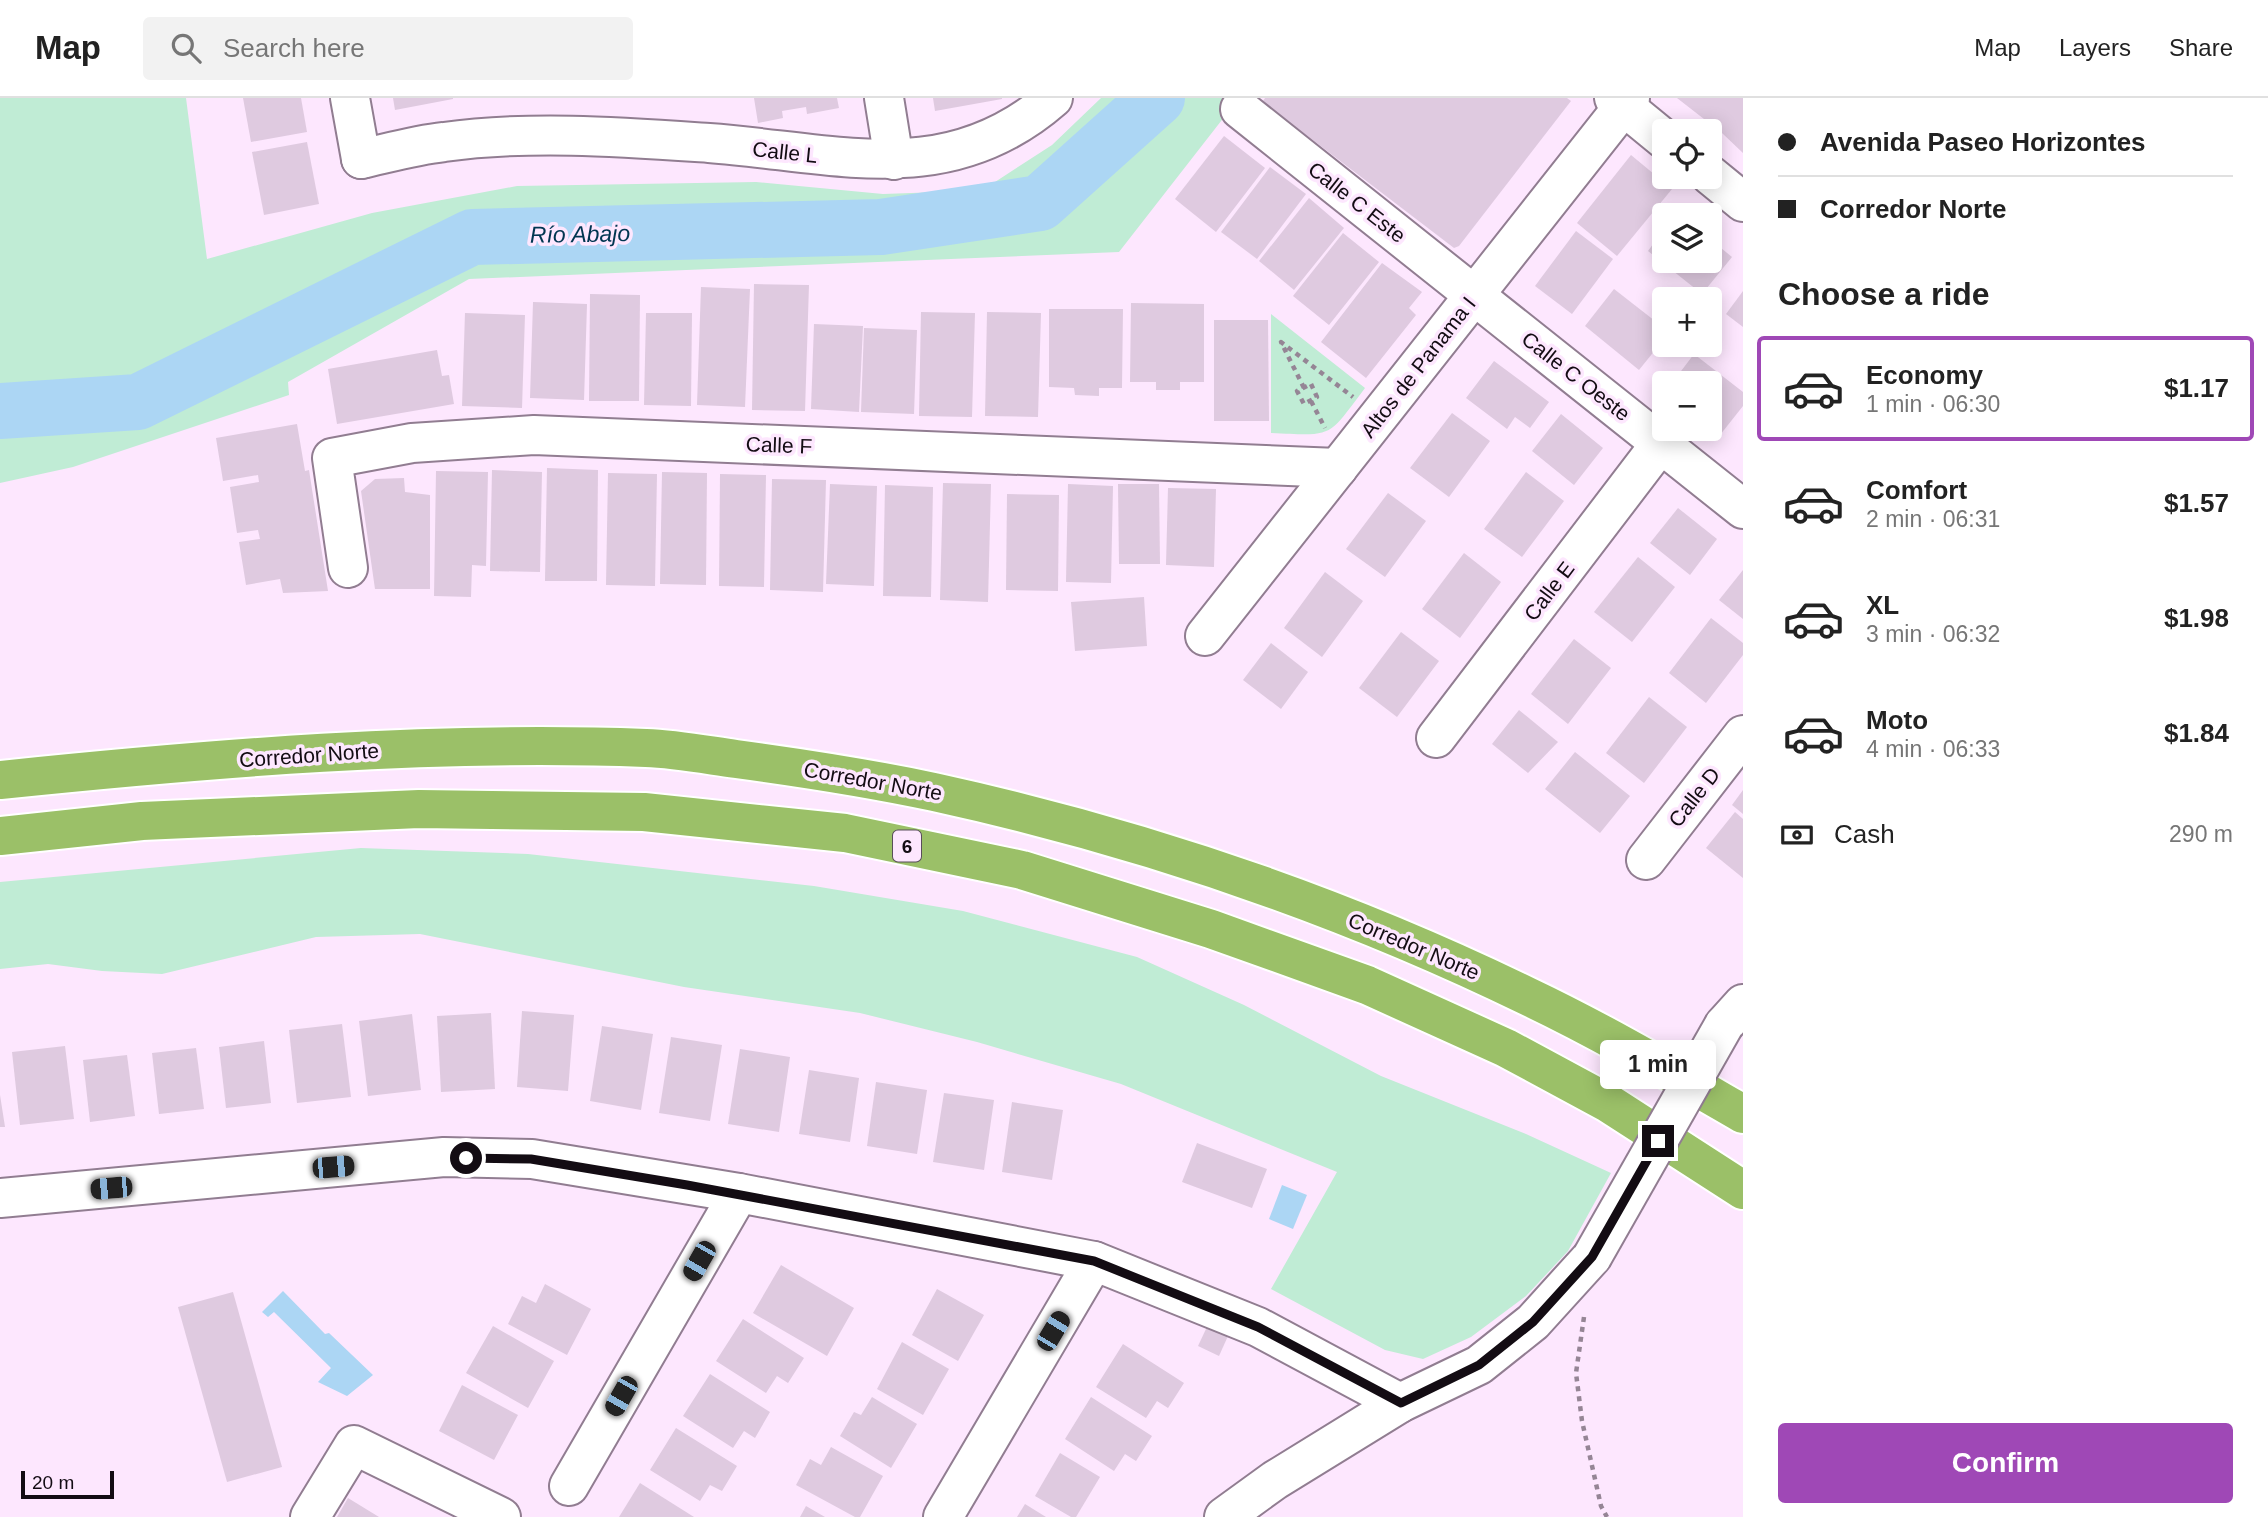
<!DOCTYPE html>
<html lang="en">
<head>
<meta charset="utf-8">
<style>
  :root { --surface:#fff; --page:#f2f2f2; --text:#222; --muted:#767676; --line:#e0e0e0; --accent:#9f48b6 }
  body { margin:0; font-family:Helvetica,sans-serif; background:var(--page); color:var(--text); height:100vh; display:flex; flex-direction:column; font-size:26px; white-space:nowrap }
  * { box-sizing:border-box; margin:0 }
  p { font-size:23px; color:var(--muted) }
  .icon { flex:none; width:38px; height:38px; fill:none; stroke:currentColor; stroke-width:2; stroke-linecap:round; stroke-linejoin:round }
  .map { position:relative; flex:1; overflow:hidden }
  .side { display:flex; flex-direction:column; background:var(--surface); width:525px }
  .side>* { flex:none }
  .hud { display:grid; align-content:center; height:154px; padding:0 35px; background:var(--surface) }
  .fabs { position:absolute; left:1652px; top:21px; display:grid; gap:14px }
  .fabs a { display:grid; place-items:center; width:70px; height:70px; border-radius:7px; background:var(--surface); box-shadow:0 4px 18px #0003; font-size:35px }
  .scale { position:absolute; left:21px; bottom:18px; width:93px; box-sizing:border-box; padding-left:7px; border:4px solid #130c13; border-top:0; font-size:19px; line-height:24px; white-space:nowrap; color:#130c13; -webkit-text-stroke:5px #fde7fe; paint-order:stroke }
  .end { position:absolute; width:32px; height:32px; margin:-16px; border:9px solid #130c13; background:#fff; box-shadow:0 0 0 4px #fff }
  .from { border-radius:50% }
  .bubble { position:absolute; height:49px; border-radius:7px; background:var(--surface); box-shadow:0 4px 18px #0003; font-size:23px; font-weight:700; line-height:49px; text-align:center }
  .car { position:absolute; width:21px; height:42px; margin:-21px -10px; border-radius:9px; box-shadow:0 0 5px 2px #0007; background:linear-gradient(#222 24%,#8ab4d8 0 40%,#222 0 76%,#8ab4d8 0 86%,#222 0) }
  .hud b { display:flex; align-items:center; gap:24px; height:66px; font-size:26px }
  .hud b+b { border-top:2px solid var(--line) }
  .hud i { width:18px; height:18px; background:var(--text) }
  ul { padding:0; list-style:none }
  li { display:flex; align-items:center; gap:21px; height:105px; margin:0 14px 10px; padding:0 21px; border:4px solid transparent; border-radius:7px }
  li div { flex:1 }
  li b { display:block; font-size:26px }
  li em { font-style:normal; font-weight:700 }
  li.active { border-color:var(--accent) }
  li>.icon { width:63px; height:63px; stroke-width:1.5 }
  h2 { padding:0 35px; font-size:32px; line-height:84px }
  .pay { display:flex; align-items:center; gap:18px; height:77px; padding:0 35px; font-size:26px }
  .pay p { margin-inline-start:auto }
  .button { display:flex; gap:14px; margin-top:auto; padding:14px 35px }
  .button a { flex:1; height:80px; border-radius:7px; background:var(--accent); color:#fff; font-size:28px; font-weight:700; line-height:80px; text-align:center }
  header { display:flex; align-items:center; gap:42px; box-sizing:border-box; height:98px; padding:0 35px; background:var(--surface); border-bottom:2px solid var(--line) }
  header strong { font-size:33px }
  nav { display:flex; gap:38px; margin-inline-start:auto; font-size:24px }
  .search { width:490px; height:63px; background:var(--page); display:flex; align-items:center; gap:18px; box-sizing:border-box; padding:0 24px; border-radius:7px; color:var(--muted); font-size:26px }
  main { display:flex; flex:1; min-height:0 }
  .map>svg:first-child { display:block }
  .green { fill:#c0ecd5 }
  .water { fill:#acd6f4 }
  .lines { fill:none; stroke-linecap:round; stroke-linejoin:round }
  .river { stroke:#acd6f4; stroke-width:56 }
  .building { fill:#dfcae0 }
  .minor-casing { stroke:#917d91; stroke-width:42 }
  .highway-casing { stroke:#fff; stroke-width:42 }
  .path { stroke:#958595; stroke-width:4.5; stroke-dasharray:5 5; stroke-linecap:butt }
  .minor { stroke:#fff; stroke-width:38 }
  .highway { stroke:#9bc068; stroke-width:38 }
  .minor-bridge-casing { stroke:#917d91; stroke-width:42; stroke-linecap:butt }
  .minor-bridge { stroke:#fff; stroke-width:38 }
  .route { stroke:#130c13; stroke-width:9 }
  .labels { text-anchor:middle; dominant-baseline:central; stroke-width:7; stroke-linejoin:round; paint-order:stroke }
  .shield { fill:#fde7fe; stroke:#594e5a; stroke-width:2 }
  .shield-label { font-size:19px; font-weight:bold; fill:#130c13 }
  .street-label { font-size:21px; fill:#130c13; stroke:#fde7fe }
  .water-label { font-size:23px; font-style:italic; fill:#003551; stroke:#fde7fe }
</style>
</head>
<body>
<header>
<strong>Map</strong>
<div class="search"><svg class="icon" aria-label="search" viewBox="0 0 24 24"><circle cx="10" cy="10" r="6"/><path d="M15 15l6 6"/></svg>Search here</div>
<nav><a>Map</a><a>Layers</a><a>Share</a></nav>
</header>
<main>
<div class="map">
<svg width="1743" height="1419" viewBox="0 0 1743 1419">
  <rect width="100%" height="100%" fill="#fde7fe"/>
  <g class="green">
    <polygon points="0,0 186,0 207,161 372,115 517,88 756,84 883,96 939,94 995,84 1052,47 1101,0 1239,0 1119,154 469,181 288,284 289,297 73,369 0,385"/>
    <path d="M1271,216l94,74c-38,50 -30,48 -94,45z"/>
    <polygon points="361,750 528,756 814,788 963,813 1137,859 1244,907 1381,978 1526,1036 1611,1075 1568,1153 1526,1198 1471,1239 1423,1261 1385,1252 1271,1191 1337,1074 1121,986 977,944 860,915 684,889 420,836 316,839 162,876 102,873 48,866 0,871 0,784"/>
  </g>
  <g class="water">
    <polygon points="1282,1087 1307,1097 1293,1131 1269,1121"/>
    <polygon points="283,1193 325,1236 329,1235 373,1277 347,1298 318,1284 331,1270 274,1214 268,1219 262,1214"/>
  </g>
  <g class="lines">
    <polyline class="river" points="0,313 138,304 472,139 881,129 1040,105 1157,0"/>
  </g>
  <g class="building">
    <polygon points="243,0 301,0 307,34 251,44"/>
    <polygon points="393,0 453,0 453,1 395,12"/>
    <polygon points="754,0 837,0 839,10 807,16 806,9 782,13 783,20 758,25"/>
    <polygon points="933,0 1002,0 1002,1 935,13"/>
    <polygon points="1265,0 1567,0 1571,3 1459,148 1454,150 1301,33 1263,3"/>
    <polygon points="1677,0 1743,0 1743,55 1722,35"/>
    <polygon points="1224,38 1265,70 1216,134 1175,101"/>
    <polygon points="307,44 319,106 264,117 252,54"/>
    <polygon points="1631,57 1672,91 1617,158 1577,125"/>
    <polygon points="1270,69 1306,96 1257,161 1221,134"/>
    <polygon points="1309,100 1344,130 1294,192 1259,163"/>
    <polygon points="1664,131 1664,163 1710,163 1710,141 1732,159 1702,196 1648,153"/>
    <polygon points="1576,133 1613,161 1572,216 1535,188"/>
    <polygon points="1343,135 1379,164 1329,227 1293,198"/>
    <polygon points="1382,165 1422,194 1409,210 1416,217 1366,280 1321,244"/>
    <polygon points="754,186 809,187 805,313 752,312"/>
    <polygon points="701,189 750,191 745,309 697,307"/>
    <polygon points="1614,191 1664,230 1664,241 1639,272 1585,228"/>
    <polygon points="1743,193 1743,229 1726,216"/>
    <polygon points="590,196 640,197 639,303 589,303"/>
    <polygon points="533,204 587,206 584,302 530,300"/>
    <polygon points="1131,205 1204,206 1204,284 1180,284 1180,292 1156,292 1156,284 1130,284"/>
    <polygon points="1049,211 1123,211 1122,290 1099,290 1099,298 1075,297 1074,290 1049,289"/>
    <polygon points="921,214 975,215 972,319 919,318"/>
    <polygon points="987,214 1041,215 1038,319 985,318"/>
    <polygon points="465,215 525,217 522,310 462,308"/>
    <polygon points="646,215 692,215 691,308 644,307"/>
    <polygon points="1214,222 1268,222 1269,323 1214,323"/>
    <polygon points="814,226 863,228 859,314 811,311"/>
    <polygon points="864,230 917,232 914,316 861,314"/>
    <polygon points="437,252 442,278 449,277 454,306 337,326 328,271"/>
    <polygon points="1694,256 1743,294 1743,308 1720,337 1710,329 1710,285 1672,285"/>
    <polygon points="1494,263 1549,304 1530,330 1515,319 1507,331 1466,300"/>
    <polygon points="1452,315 1490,343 1449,399 1410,370"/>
    <polygon points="1561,316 1603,350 1574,387 1532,353"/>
    <polygon points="297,326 305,373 309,372 328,493 283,495 280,481 246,487 239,444 260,441 258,432 237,435 230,389 259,384 258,377 223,383 216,340"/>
    <polygon points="547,370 598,372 597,483 545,483"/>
    <polygon points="492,372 542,374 540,474 490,473"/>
    <polygon points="436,373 488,374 486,468 472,467 471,499 434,498"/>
    <polygon points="662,374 707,375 706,487 660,486"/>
    <polygon points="1526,374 1564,403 1522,459 1484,431"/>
    <polygon points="608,375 657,376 655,488 606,487"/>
    <polygon points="720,376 766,377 764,489 719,488"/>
    <polygon points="404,380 405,394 430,397 430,491 375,491 361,393 375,381"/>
    <polygon points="772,381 826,382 823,494 770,492"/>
    <polygon points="943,385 991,386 988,504 940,502"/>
    <polygon points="830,386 877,388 874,488 826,486"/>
    <polygon points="1068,386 1113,388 1111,485 1066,484"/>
    <polygon points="1118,386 1159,386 1160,466 1119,466"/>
    <polygon points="885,387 933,389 931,499 883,498"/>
    <polygon points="1168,390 1216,391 1214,469 1166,467"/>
    <polygon points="1388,395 1426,423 1385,479 1346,451"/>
    <polygon points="1007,396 1059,397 1058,493 1006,492"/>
    <polygon points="1678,410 1717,441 1690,477 1650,445"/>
    <polygon points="1464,455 1501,484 1460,540 1422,511"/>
    <polygon points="1638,459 1675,489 1632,544 1594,514"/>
    <polygon points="1743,472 1743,521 1719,502"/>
    <polygon points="1325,474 1363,503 1322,559 1284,530"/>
    <polygon points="1144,499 1147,548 1075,553 1071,504"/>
    <polygon points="1711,520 1743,545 1743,557 1706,605 1669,575"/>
    <polygon points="1401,534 1439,563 1397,619 1359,590"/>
    <polygon points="1574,541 1611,570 1568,626 1531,596"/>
    <polygon points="1271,545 1308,574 1281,611 1243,582"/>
    <polygon points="1649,599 1687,629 1644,685 1606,655"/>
    <polygon points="1519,612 1558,644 1528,675 1492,646"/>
    <polygon points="1575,654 1630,698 1600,735 1545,691"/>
    <polygon points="1743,692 1743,716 1732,707"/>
    <polygon points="1735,714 1743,721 1743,780 1706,750"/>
    <polygon points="522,913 574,917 568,993 517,989"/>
    <polygon points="491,915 495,991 441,994 437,918"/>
    <polygon points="412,916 421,992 368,998 359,923"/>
    <polygon points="342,926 351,999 297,1005 289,932"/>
    <polygon points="602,928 653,936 641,1012 590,1003"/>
    <polygon points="671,939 722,947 710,1023 659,1015"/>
    <polygon points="264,943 271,1005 226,1010 219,949"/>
    <polygon points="65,948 74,1021 20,1027 12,954"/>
    <polygon points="196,950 204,1011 159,1016 152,955"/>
    <polygon points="740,951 790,959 779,1034 728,1026"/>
    <polygon points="127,957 135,1018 90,1024 83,962"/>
    <polygon points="809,972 859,980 850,1044 799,1036"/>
    <polygon points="876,984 927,992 917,1056 867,1048"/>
    <polygon points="944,995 994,1002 984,1072 933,1064"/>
    <polygon points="0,997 5,1029 0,1029"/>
    <polygon points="1012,1004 1063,1012 1052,1082 1002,1074"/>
    <polygon points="1197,1045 1267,1071 1252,1110 1182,1084"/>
    <polygon points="781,1167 854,1210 827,1258 753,1215"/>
    <polygon points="545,1186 591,1211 567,1257 508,1226 522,1198 536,1205"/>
    <polygon points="937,1191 984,1217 958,1263 912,1237"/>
    <polygon points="233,1194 282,1369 227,1384 178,1209"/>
    <polygon points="1221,1199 1241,1209 1219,1258 1198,1248"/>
    <polygon points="743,1221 804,1260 788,1285 777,1278 766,1295 716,1263"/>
    <polygon points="493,1228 554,1263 528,1310 466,1275"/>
    <polygon points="902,1244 949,1271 923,1317 877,1291"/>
    <polygon points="1123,1246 1184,1285 1168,1310 1157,1303 1146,1320 1096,1289"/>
    <polygon points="710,1276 770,1314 755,1340 744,1333 733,1350 683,1318"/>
    <polygon points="462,1287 518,1317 494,1362 439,1333"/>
    <polygon points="872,1299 917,1326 891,1370 840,1338 854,1314 861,1317"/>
    <polygon points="1091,1299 1152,1338 1136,1363 1125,1356 1114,1373 1065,1341"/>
    <polygon points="676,1330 737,1368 722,1393 710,1387 700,1403 650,1372"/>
    <polygon points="831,1349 883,1378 860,1419 855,1419 796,1387 810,1361 821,1367"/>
    <polygon points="1060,1355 1100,1379 1076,1419 1071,1419 1035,1398"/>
    <polygon points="640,1385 694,1419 619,1419"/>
    <polygon points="348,1400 379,1419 337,1419"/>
    <polygon points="1025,1406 1046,1419 1017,1419"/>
    <polygon points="806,1408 825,1419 800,1419"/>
  </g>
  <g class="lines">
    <defs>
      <g id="minor">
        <polyline points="350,0 361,61"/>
        <polyline points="884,0 894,62"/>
        <polyline points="1614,0 1664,41"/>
        <polyline points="1240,11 1743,411"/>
        <path d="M361,61c27,-6 55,-14 83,-17 86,-12 178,-5 265,1 125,9 238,48 344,-45"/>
        <polyline points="1710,77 1743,104"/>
        <polyline points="348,470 332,360 412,345 534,337 1338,370"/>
        <polyline points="1205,538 1630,0"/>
        <polyline points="1436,640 1661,345"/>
        <polyline points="1646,762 1743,637"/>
        <polyline points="1724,927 1743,906"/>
        <polyline points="0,1100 444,1059 532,1061 739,1095 1094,1163 1258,1229 1400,1305"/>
        <polyline points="569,1388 739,1095"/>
        <polyline points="310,1419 354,1347 501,1419"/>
        <polyline points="943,1419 1094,1163"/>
        <polyline points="1224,1419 1275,1382 1400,1305 1479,1267 1533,1224 1592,1159"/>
      </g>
      <g id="highway">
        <path d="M0,682c214,-22 431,-40 646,-32 30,1 61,7 90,11 67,9 132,19 198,33 205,45 404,112 593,204 74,35 145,77 216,118"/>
        <polyline points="0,738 142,723 419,711 644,714 845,735 1022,772 1211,831 1367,887 1506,950 1608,1005 1743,1092"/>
      </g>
    </defs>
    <use href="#minor" class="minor-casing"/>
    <use href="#highway" class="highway-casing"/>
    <g class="path">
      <polygon points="1311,286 1317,299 1304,306 1297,293"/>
      <polyline points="1304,290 1281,244 1353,299"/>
      <polyline points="1311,303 1325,330"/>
      <polyline points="1584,1219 1576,1275 1582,1323 1601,1408 1607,1419"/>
    </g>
    <use href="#minor" class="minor"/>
    <use href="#highway" class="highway"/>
    <defs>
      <polyline id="minor-bridge" points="1592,1159 1724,927"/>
    </defs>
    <use href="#minor-bridge" class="minor-bridge-casing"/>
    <use href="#minor-bridge" class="minor-bridge"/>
  </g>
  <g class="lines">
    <polyline class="route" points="466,1060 531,1061 687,1087 1094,1163 1258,1229 1401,1305 1479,1267 1533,1224 1592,1159 1658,1043"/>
  </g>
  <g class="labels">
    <rect class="shield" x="893" y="732.5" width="28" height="31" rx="5"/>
    <g class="shield-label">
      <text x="907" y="748">6</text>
    </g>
    <g class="street-label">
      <text transform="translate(785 54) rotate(6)">Calle L</text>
      <text transform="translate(1357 104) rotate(38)">Calle C Este</text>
      <text transform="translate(1418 269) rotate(-52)">Altos de Panama I</text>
      <text transform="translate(1576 278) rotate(38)">Calle C Oeste</text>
      <text transform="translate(779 347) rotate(2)">Calle F</text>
      <text transform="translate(1549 493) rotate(-53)">Calle E</text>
      <text transform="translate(309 657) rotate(-4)">Corredor Norte</text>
      <text transform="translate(873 683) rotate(10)">Corredor Norte</text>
      <text transform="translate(1694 699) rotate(-52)">Calle D</text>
      <text transform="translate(1414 848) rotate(23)">Corredor Norte</text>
    </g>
    <g class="water-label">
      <text transform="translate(580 136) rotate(-1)">Río Abajo</text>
    </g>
  </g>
</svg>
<div class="fabs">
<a><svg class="icon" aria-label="locate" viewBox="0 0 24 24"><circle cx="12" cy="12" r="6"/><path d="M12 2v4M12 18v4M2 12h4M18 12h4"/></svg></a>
<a><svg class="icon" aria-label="layers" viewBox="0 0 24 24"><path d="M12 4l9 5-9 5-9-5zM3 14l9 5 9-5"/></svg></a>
<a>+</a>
<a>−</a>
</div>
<div class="scale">20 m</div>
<i class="end from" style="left:466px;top:1060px"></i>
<i class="end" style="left:1658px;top:1043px"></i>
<div class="bubble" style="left:1600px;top:942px;width:116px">1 min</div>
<i class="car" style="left:333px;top:1069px;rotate:85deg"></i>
<i class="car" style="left:111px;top:1090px;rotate:265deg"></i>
<i class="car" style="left:699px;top:1163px;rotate:210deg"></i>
<i class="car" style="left:1053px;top:1233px;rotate:31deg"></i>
<i class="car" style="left:621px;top:1298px;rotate:210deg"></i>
</div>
<section class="side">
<div class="hud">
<b><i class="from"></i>Avenida Paseo Horizontes</b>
<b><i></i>Corredor Norte</b>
</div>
<h2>Choose a ride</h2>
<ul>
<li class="active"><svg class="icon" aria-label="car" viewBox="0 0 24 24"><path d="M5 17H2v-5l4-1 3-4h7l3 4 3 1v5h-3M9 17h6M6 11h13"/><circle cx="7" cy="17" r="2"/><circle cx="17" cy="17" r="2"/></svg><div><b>Economy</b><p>1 min · 06:30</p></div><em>$1.17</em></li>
<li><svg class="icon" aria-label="car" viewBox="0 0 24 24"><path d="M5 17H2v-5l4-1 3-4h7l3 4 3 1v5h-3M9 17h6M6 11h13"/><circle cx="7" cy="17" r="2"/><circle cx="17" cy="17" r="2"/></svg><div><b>Comfort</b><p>2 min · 06:31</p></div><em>$1.57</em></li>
<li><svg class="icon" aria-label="car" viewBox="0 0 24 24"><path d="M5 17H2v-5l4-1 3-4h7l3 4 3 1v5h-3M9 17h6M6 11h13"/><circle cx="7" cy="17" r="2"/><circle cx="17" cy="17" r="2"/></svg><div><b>XL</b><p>3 min · 06:32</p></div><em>$1.98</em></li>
<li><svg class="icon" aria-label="car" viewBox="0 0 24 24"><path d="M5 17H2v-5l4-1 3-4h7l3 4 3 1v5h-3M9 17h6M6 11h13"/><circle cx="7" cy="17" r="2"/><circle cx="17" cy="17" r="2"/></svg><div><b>Moto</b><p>4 min · 06:33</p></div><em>$1.84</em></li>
</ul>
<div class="pay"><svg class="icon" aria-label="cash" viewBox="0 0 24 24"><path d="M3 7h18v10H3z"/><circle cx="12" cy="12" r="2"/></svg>Cash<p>290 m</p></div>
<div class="button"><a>Confirm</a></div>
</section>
</main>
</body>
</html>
